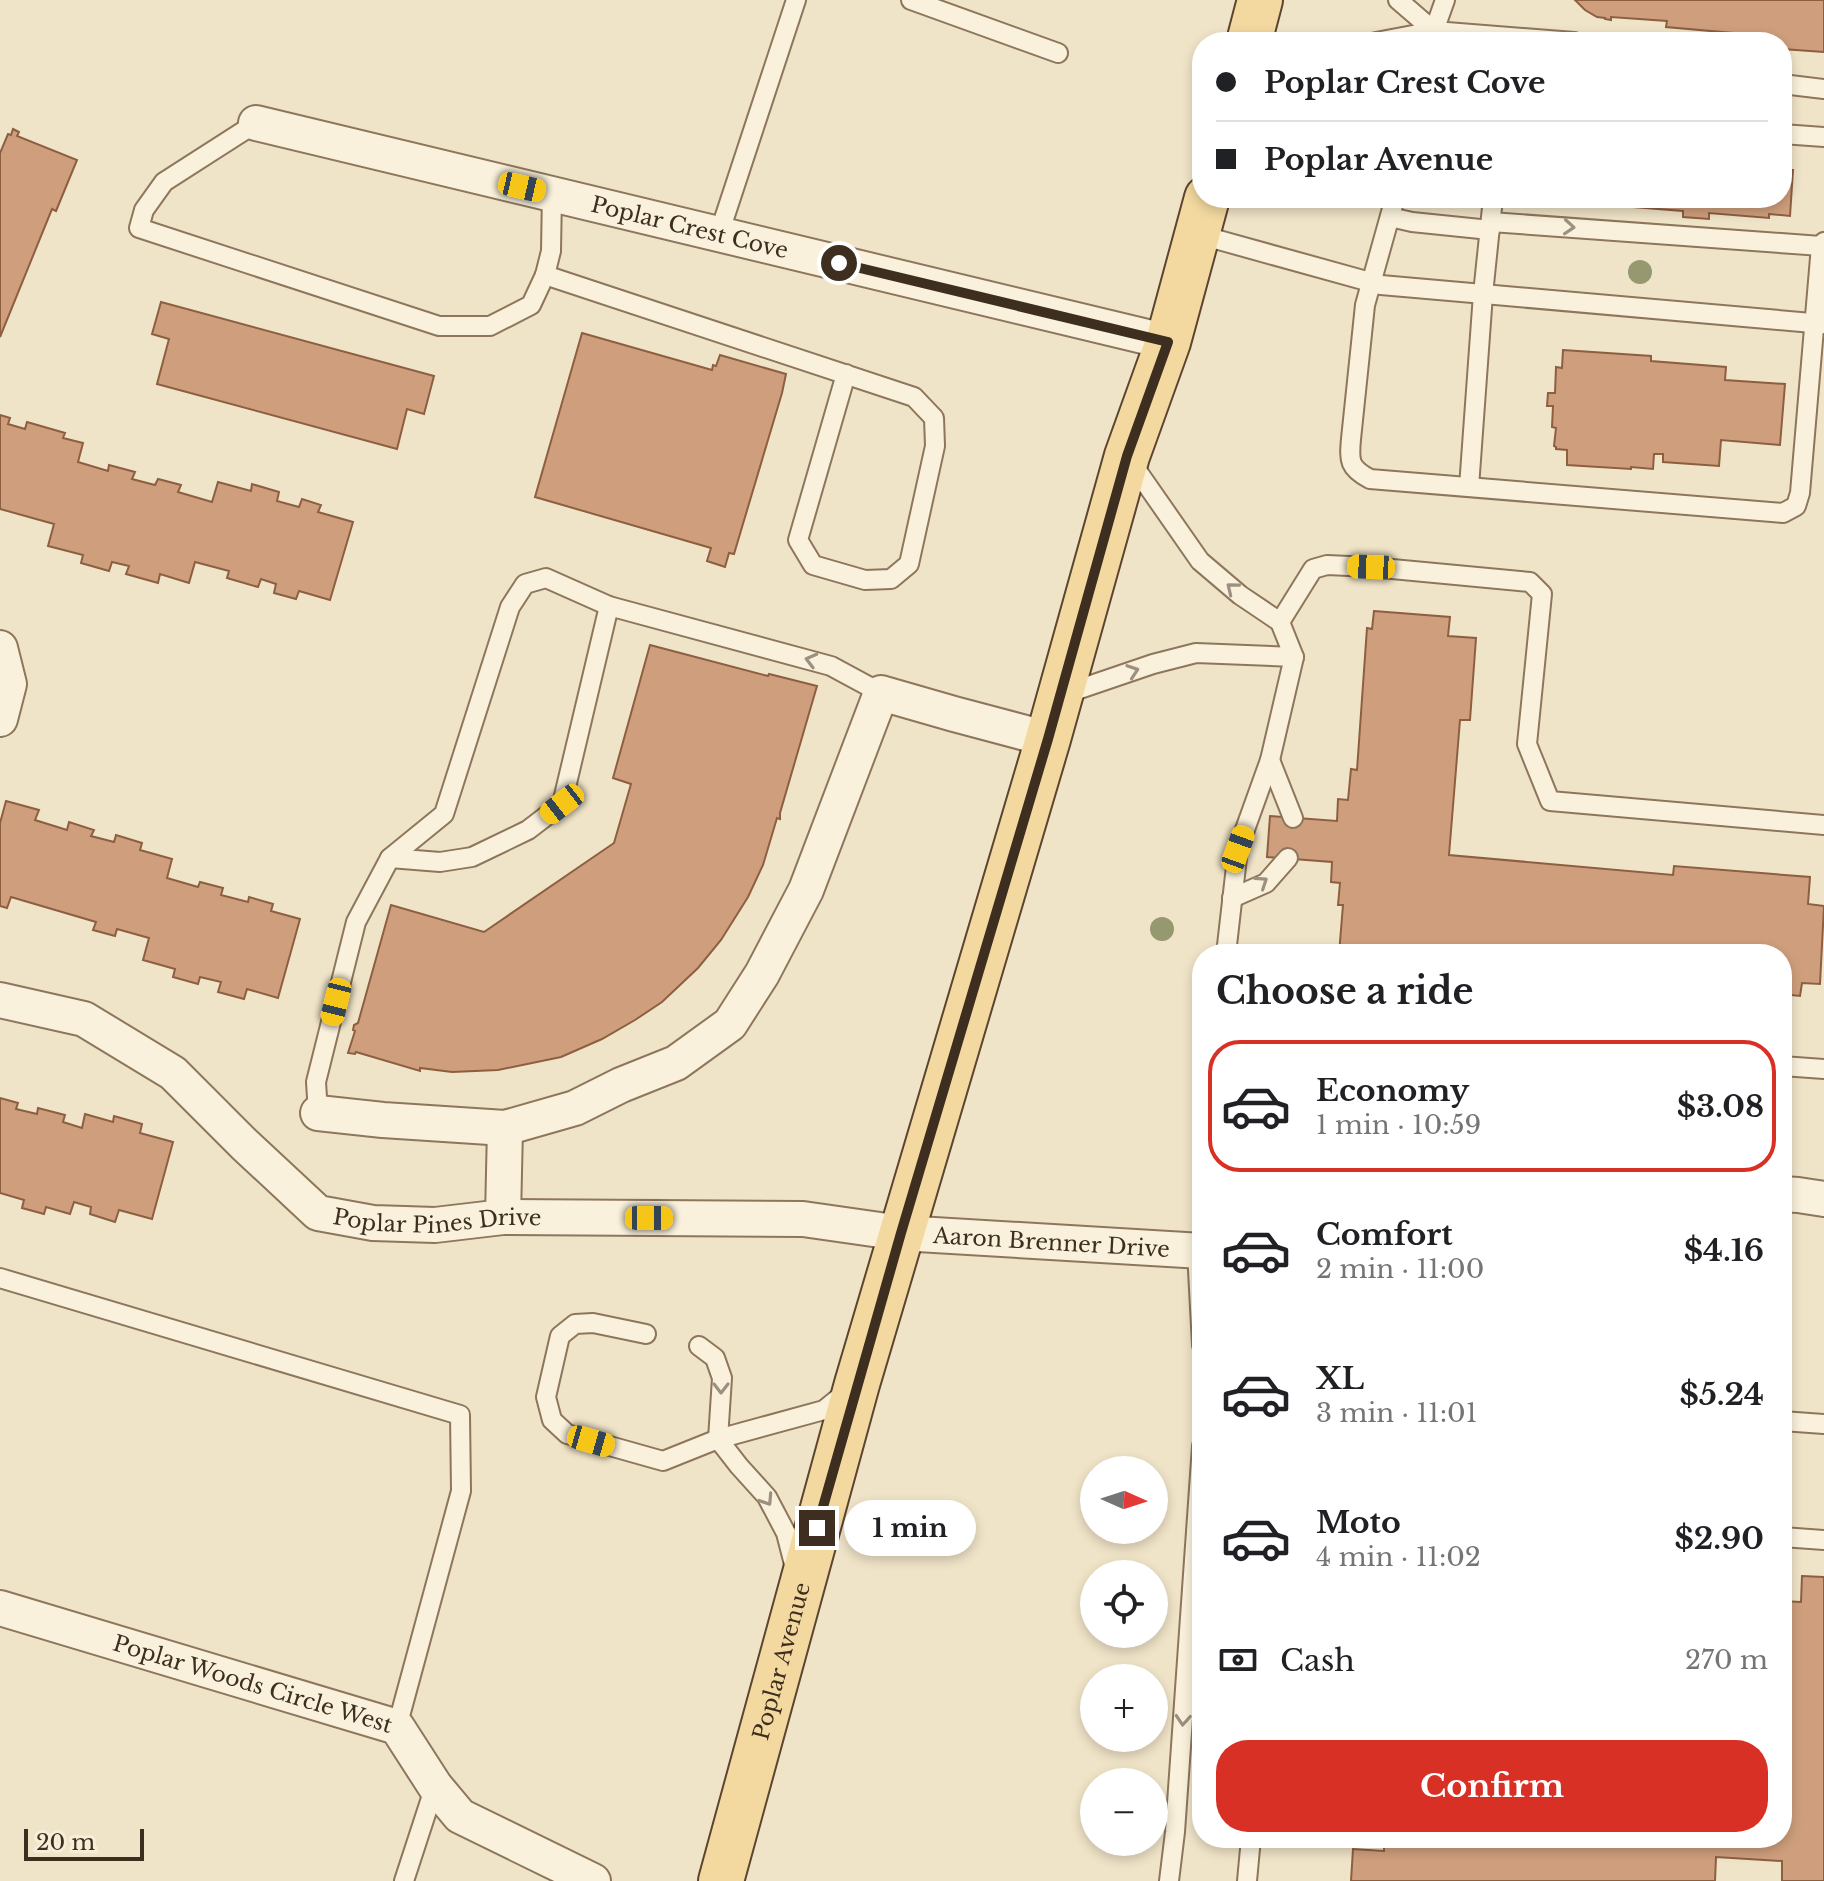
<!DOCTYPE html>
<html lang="en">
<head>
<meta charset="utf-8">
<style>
  :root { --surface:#fff; --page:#f6f6f6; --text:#202124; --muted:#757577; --line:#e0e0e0; --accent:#d93025 }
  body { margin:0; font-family:"Libre Baskerville",serif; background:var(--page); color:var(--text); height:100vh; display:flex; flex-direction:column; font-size:30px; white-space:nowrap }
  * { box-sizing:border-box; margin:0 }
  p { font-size:26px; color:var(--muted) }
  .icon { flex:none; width:44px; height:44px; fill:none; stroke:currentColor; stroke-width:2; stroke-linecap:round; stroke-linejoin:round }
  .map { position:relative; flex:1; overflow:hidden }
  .side { position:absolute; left:1192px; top:944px; width:600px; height:904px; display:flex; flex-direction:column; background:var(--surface); border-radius:32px; box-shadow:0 4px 12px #0003 }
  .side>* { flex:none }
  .guide { position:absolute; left:1192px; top:32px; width:600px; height:176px; border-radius:32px; box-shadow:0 4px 12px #0003; display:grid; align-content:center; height:176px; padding:0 24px; background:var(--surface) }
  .needle { width:52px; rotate:93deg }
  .buttons { position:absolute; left:1080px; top:1456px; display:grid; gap:16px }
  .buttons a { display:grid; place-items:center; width:88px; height:88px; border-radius:50%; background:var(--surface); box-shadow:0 4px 12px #0003; font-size:40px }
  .scale { position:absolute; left:24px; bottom:20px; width:120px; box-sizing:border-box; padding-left:8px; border:4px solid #3d2e20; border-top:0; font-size:22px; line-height:28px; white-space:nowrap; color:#3d2e20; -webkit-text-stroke:6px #f7eed8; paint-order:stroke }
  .end { position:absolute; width:36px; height:36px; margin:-18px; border:10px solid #3d2e20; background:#fff; box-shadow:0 0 0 4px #fff }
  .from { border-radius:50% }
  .bubble { position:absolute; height:56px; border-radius:28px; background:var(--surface); box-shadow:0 4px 12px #0003; font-size:26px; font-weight:700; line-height:56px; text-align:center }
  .car { position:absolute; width:24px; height:48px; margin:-24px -12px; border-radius:10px; box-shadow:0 0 6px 2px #0007; background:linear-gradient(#f5c518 24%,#345 0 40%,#f5c518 0 76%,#345 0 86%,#f5c518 0) }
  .guide b { display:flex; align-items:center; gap:28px; height:76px; font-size:30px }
  .guide b+b { border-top:2px solid var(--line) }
  .guide i { width:20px; height:20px; background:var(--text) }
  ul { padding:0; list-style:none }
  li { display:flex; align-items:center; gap:24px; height:132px; margin:0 16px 12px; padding:0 8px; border:4px solid transparent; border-radius:32px }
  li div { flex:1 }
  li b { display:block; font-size:30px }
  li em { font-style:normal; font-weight:700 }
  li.current { border-color:var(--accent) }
  li>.icon { width:72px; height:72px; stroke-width:1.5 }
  h2 { padding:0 24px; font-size:36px; line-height:96px }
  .pay { display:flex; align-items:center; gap:20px; height:88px; padding:0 24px; font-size:30px }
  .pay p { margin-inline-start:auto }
  .button { display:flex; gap:16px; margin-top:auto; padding:16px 24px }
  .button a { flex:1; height:92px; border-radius:32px; background:var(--accent); color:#fff; font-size:32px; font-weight:700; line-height:92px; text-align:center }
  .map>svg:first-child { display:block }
  .building { fill:#cf9f7d; stroke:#8d5f41; stroke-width:2 }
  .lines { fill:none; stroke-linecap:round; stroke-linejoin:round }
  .lane-casing { stroke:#8d765c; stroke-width:22 }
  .street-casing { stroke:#8d765c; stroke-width:38 }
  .primary-casing { stroke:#5b4430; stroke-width:48 }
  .lane { stroke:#faf1dc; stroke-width:18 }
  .street { stroke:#faf1dc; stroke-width:34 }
  .primary { stroke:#f3d9a0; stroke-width:44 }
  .tree { fill:#96986f }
  .oneway { stroke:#9c907e }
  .route { stroke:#3d2e20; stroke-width:10 }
  .labels { text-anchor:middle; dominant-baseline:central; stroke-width:6; stroke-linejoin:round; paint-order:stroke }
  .street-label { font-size:22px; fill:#3d2e20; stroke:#f7eed8 }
</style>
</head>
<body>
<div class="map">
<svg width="1824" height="1881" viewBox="0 0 1824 1881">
  <rect width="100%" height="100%" fill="#f0e4c8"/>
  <g class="building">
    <polygon points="1575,0 1824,0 1824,52 1782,49 1782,42 1743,42 1744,34 1666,27 1667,21 1611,17 1611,20 1605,19 1605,18 1597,17 1585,10"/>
    <polygon points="13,129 19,132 17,136 77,160 56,211 52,209 0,337 0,153 8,134 11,135"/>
    <polygon points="1782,170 1793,170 1790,216 1769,214 1769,218 1709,213 1709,219 1683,217 1683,211 1583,203 1583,198 1782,198"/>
    <polygon points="161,302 434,376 424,414 407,409 397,449 157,384 169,339 152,334"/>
    <polygon points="582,333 712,370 713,365 716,366 720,355 786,374 782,393 734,554 729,553 725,567 707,561 711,548 535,497"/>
    <polygon points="1563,350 1651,356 1651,361 1726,367 1725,380 1785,384 1780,445 1721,440 1719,466 1663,462 1663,454 1654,454 1653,469 1631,467 1631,469 1567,465 1567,450 1556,449 1556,447 1554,446 1556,428 1552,427 1553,406 1547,406 1548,393 1555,393 1556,367 1562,368"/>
    <polygon points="0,415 10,418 8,424 25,429 27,422 65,433 63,438 83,443 78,462 108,471 109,465 135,472 132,479 155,485 158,479 181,485 178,492 212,502 218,482 251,491 252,484 279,492 277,501 299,507 302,499 321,505 318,512 353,522 330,600 299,591 296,599 274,593 276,584 261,579 258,587 227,578 229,571 195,562 189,583 160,574 158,583 126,574 129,566 112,562 109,571 81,563 83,555 48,546 54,524 0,509"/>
    <polygon points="1374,611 1450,617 1448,636 1476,638 1470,720 1460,720 1449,855 1673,875 1674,866 1810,877 1808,904 1824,906 1820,984 1802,983 1800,996 1782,994 1782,954 1339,954 1343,905 1338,905 1340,883 1331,882 1332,862 1267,857 1270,816 1337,821 1338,799 1348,800 1351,769 1357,770 1367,628 1372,629"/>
    <polygon points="650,645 768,676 769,674 817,686 780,813 780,819 777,818 763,865 748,897 721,940 698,968 662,1002 635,1020 602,1039 561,1057 498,1070 452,1072 420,1068 420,1071 356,1052 355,1054 348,1053 355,1031 353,1030 354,1025 358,1023 391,905 484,932 614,843 631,784 613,778"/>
    <polygon points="6,801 39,810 35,820 67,830 69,822 94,830 91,836 114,842 116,835 142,843 140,850 172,859 167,878 198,887 200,882 223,888 221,895 248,902 249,897 273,904 271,911 300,919 278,998 247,989 244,999 218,992 221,982 200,977 198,984 173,977 175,969 143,960 149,938 117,929 115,936 93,930 96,922 11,897 7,908 0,906 0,823"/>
    <polygon points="0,1098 18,1103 16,1109 37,1114 38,1108 65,1115 63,1122 82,1128 85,1114 113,1122 114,1116 142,1124 140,1133 173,1142 152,1219 119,1210 115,1222 90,1214 91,1207 74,1202 70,1214 46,1207 44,1214 22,1208 24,1200 0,1193"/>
    <polygon points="1802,1576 1824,1577 1824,1881 1782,1881 1782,1861 1716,1857 1715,1881 1351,1881 1353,1849 1384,1851 1384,1839 1382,1838 1782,1838 1782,1601 1801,1602"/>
  </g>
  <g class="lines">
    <defs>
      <g id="lane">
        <polyline points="911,0 1058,53"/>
        <polyline points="1398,0 1434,31"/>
        <polyline points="1445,0 1434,31 1574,42"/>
        <polyline points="1376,42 1434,31"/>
        <polyline points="1782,84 1824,89"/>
        <polyline points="256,123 164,182 144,210 139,228 439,326 490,326 531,305 545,275"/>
        <polyline points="1782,134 1824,137"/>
        <polyline points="552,194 551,251 545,275 914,397 934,418 935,446 909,564 891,579 865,580 813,565 798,540 846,374"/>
        <path d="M1395,198l-30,107 -14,134c-2,22 -2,29 19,40l413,34 13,-7 4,-13 21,-247 3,-4"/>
        <polyline points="1390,217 1412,222 1490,230"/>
        <polyline points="1491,222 1821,246"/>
        <polyline points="719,234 796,0"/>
        <polyline points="1197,234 1381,285 1824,324"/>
        <polyline points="1469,487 1483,294 1493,198"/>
        <polyline points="1280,622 1313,569 1327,565 1371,567 1530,582 1542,594 1527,744 1550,801 1824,825"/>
        <polyline points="1062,695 1153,664 1196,653 1294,657 1280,622 1240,595 1200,561 1131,462"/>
        <polyline points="1270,760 1293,818"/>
        <polyline points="390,858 440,862 472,857 528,830 562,804 609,606"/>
        <polyline points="1232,898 1266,883 1288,858"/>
        <polyline points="1226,954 1238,849 1270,760 1294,657"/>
        <polyline points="1782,1066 1824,1069"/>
        <polyline points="318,1113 316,1082 356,922 390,858 444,814 510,607 525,584 546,578 609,606 831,666 881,693"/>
        <polyline points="1197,1251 1202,1345"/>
        <polyline points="0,1278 460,1415 461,1491 397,1727"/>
        <polyline points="646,1334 593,1323 575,1324 560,1336 546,1397 552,1420 567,1434 663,1461 718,1439 824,1410 845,1393"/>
        <polyline points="699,1346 715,1358 722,1378 718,1439 739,1466 767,1497 786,1533 795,1568"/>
        <polyline points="1782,1421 1824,1424"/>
        <polyline points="1782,1537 1824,1540"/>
        <polyline points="404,1881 435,1786"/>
        <polyline points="1169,1881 1175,1832 1202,1446"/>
        <polyline points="1247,1881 1251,1838"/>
      </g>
      <g id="street">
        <path id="s1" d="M256,123l912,219"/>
        <polyline points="0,648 9,684 0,719"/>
        <path id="s2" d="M0,1000l84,19 89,54 72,72 73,68 55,10 62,2 68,-8 300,2 98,14 301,18"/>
        <polyline points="318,1113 383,1120 505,1128 575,1108 621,1085 676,1063 730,1024 762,974 806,890 881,693 954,714 1048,739"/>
        <polyline points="1782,1194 1798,1195 1824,1199"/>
        <polyline points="503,1217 505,1128"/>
        <path id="s3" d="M0,1608l397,119 38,59 25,30 133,65"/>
      </g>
      <g id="primary">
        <polyline points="1249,42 1260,0"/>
        <path id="s4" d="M721,1881l136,-497 191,-645 79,-283 41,-114 39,-144"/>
      </g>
    </defs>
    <use href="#lane" class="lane-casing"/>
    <use href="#street" class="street-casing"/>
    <use href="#primary" class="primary-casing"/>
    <use href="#lane" class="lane"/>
    <use href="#street" class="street"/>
    <use href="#primary" class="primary"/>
  </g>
  <g class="tree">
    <circle cx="1640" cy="272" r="12"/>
    <circle cx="1162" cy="929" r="12"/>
  </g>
  <defs><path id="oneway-chevron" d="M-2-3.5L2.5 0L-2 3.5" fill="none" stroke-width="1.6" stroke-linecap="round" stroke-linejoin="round" transform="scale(2)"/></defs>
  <g class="oneway">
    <use href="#oneway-chevron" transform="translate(1569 227) rotate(4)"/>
    <use href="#oneway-chevron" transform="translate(1232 588) rotate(-141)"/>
    <use href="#oneway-chevron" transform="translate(811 660) rotate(-165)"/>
    <use href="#oneway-chevron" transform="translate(1133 671) rotate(-19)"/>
    <use href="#oneway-chevron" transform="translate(1262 882) rotate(-34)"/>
    <use href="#oneway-chevron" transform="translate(721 1388) rotate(90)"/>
    <use href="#oneway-chevron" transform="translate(767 1500) rotate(57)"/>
    <use href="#oneway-chevron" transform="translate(1183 1720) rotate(94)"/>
  </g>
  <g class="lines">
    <polyline class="route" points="817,1528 901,1233 1048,739 1127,456 1168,342 839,263"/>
  </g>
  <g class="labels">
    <g class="street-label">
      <text stroke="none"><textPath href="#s1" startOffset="446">Poplar Crest Cove</textPath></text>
      <text stroke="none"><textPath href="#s2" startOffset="512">Poplar Pines Drive</textPath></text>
      <text stroke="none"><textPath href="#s2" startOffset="1128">Aaron Brenner Drive</textPath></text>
      <text stroke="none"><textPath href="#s4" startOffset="228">Poplar Avenue</textPath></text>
      <text stroke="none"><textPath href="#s3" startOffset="264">Poplar Woods Circle West</textPath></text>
    </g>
  </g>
</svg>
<div class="buttons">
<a><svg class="needle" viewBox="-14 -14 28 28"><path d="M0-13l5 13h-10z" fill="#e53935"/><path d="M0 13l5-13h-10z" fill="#757577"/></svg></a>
<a><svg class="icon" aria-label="locate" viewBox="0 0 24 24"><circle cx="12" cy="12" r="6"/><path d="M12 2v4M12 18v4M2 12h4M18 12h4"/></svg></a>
<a>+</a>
<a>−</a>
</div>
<div class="scale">20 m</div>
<i class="end from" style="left:839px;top:263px"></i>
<i class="end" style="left:817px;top:1528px"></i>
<div class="bubble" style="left:844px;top:1500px;width:132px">1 min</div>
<i class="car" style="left:522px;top:187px;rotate:103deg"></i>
<i class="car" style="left:1371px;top:567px;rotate:272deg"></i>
<i class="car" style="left:562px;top:804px;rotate:232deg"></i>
<i class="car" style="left:1238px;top:849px;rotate:20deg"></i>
<i class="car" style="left:336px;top:1002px;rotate:194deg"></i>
<i class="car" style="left:649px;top:1218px;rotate:90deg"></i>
<i class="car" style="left:591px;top:1441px;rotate:106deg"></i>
<div class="guide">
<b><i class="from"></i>Poplar Crest Cove</b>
<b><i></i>Poplar Avenue</b>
</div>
<section class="side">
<h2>Choose a ride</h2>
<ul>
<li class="current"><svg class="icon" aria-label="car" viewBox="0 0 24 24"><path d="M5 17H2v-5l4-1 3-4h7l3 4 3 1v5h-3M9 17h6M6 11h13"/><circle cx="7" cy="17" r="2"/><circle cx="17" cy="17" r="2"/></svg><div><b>Economy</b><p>1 min · 10:59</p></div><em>$3.08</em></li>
<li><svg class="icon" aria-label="car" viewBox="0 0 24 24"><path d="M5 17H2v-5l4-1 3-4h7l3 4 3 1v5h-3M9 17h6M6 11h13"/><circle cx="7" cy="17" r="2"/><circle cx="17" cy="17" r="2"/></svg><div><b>Comfort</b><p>2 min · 11:00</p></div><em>$4.16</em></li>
<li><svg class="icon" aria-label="car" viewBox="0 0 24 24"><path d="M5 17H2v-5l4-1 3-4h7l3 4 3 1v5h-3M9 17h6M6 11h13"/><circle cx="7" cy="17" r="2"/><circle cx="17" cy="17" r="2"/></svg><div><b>XL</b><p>3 min · 11:01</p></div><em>$5.24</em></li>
<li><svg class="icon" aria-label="car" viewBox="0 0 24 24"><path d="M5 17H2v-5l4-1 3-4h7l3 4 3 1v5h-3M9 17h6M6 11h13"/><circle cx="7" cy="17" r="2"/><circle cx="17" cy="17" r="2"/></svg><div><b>Moto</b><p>4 min · 11:02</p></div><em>$2.90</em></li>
</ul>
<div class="pay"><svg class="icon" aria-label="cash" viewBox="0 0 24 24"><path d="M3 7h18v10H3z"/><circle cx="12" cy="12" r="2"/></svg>Cash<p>270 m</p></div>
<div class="button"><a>Confirm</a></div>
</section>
</div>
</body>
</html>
